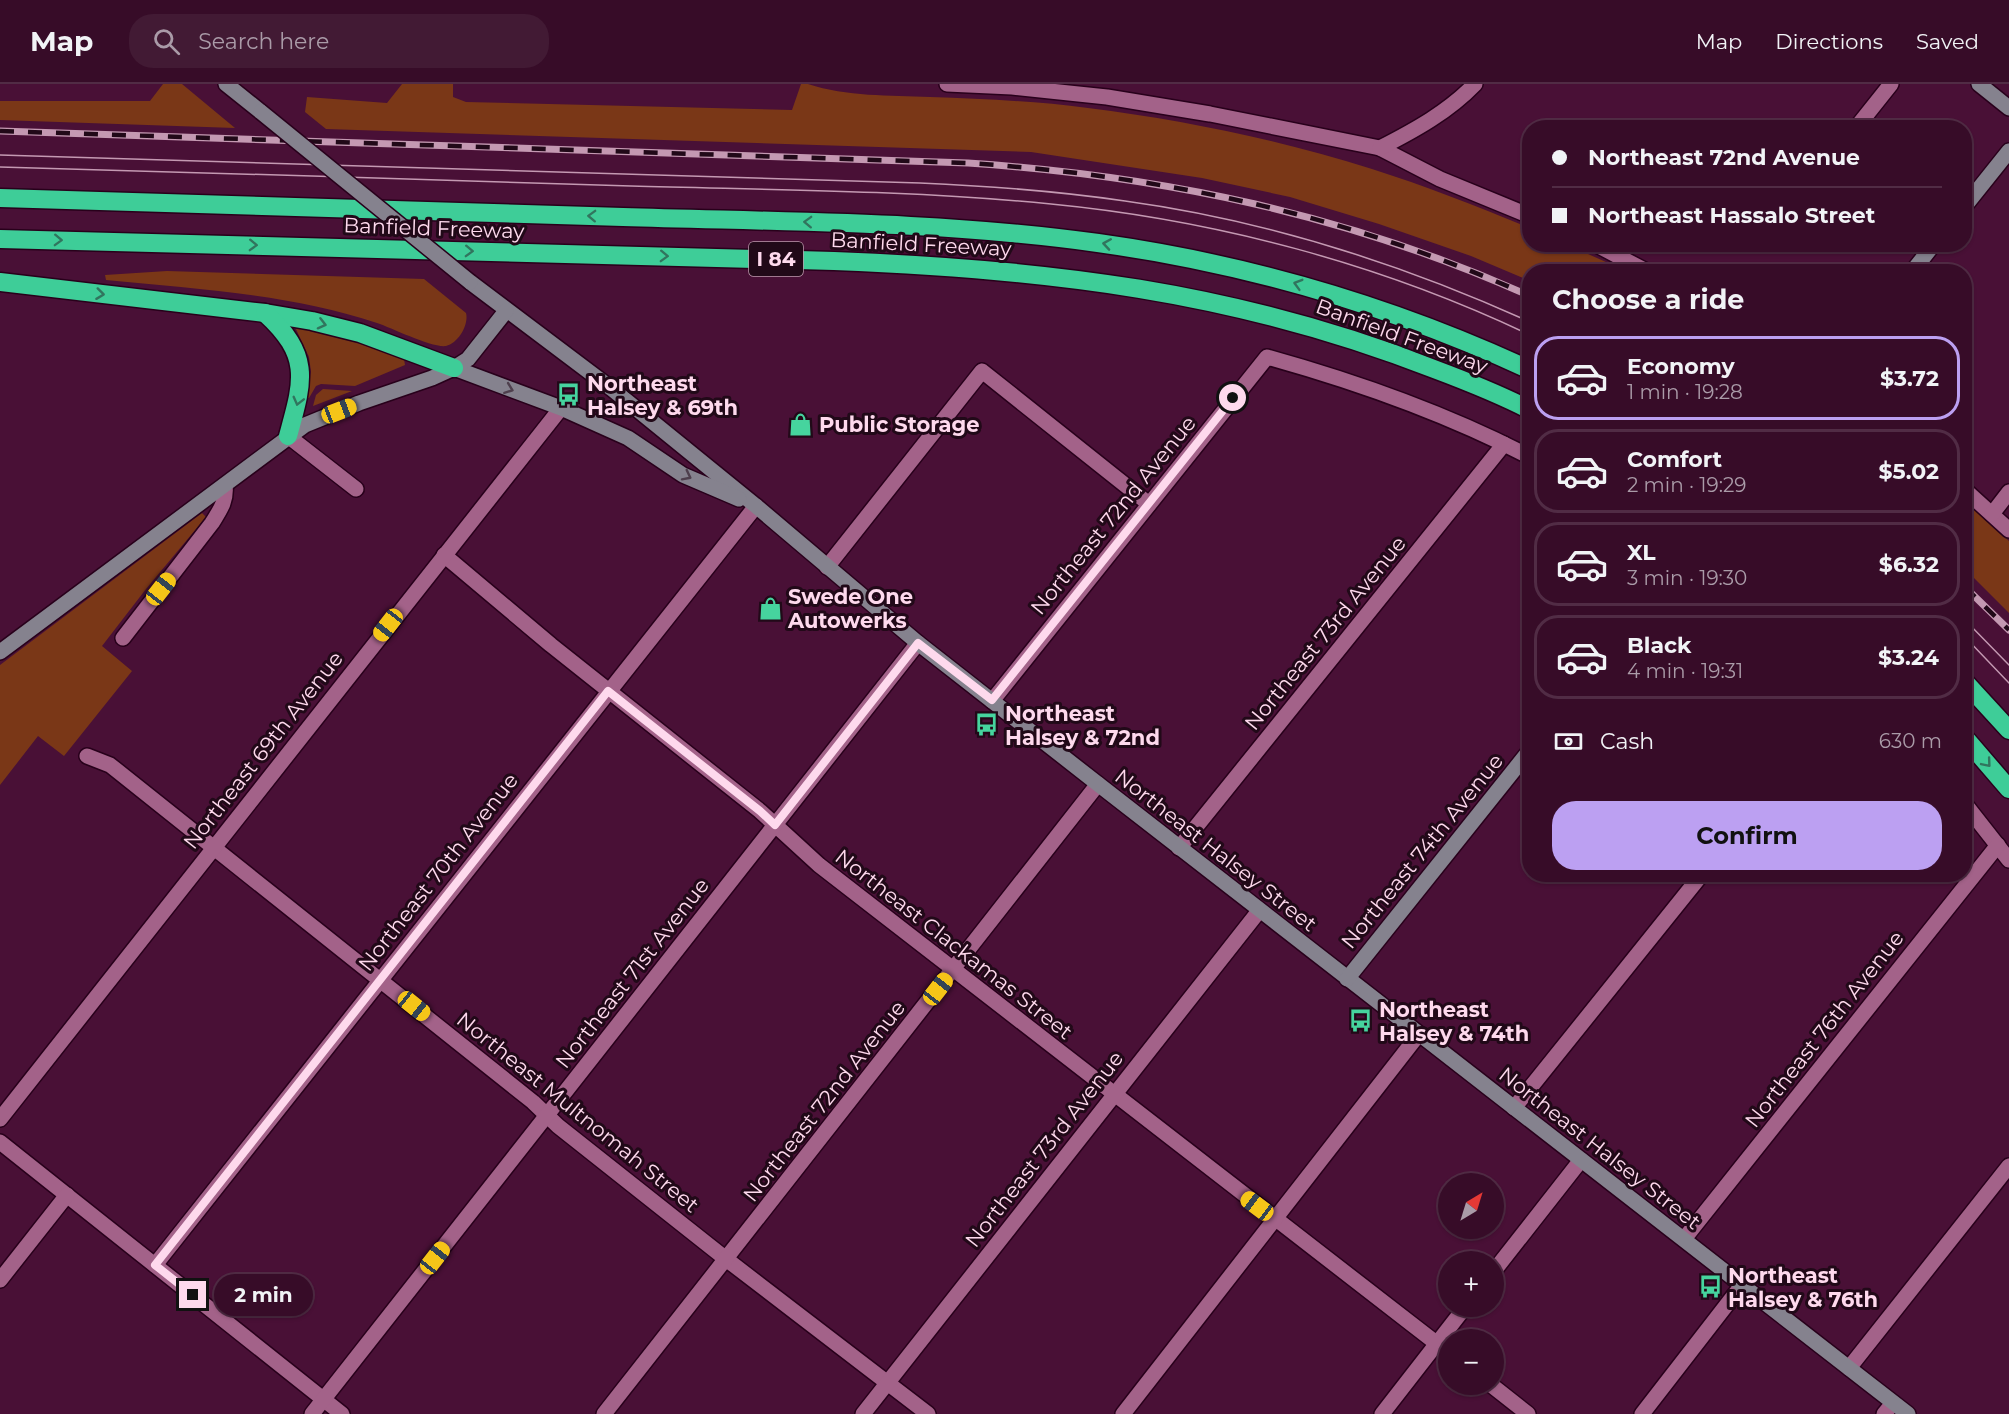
<!DOCTYPE html>
<html lang="en">
<head>
<meta charset="utf-8">
<style>
  :root { --surface:#370c28; --page:#421a34; --text:#f1f3f6; --muted:#aa9ba8; --line:#512c45; --accent:#bca0f2 }
  body { margin:0; font-family:Montserrat,sans-serif; background:var(--page); color:var(--text); height:100vh; display:flex; flex-direction:column; font-size:22px; white-space:nowrap }
  * { box-sizing:border-box; margin:0 }
  p { font-size:20px; color:var(--muted) }
  .icon { flex:none; width:33px; height:33px; fill:none; stroke:currentColor; stroke-width:2; stroke-linecap:round; stroke-linejoin:round }
  .map { position:relative; flex:1; overflow:hidden }
  .panel { position:absolute; left:1522px; top:180px; width:450px; height:618px; display:flex; flex-direction:column; background:var(--surface); border-radius:24px; box-shadow:0 2px 4px #0004,0 0 0 2px var(--line) }
  .panel>* { flex:none }
  .top-card { position:absolute; left:1522px; top:36px; width:450px; height:132px; border-radius:24px; box-shadow:0 2px 4px #0004,0 0 0 2px var(--line); display:grid; align-content:center; height:132px; padding:0 30px; background:var(--surface) }
  .needle { width:39px; rotate:38deg }
  .controls { position:absolute; left:1438px; top:1089px; display:grid; gap:12px }
  .controls a { display:grid; place-items:center; width:66px; height:66px; border-radius:50%; background:var(--surface); box-shadow:0 2px 4px #0004,0 0 0 2px var(--line); font-size:30px }
  .end { position:absolute; width:27px; height:27px; margin:-14px; border:8px solid #fed9ed; background:#111; box-shadow:0 0 0 3px #111 }
  .from { border-radius:50% }
  .bubble { position:absolute; height:42px; border-radius:21px; background:var(--surface); box-shadow:0 2px 4px #0004,0 0 0 2px var(--line); font-size:20px; font-weight:700; line-height:42px; text-align:center }
  .car { position:absolute; width:18px; height:36px; margin:-18px -9px; border-radius:8px; box-shadow:0 0 4px 2px #0007; background:linear-gradient(#f5c518 24%,#345 0 40%,#f5c518 0 76%,#345 0 86%,#f5c518 0) }
  .top-card b { display:flex; align-items:center; gap:21px; height:57px; font-size:22px }
  .top-card b+b { border-top:2px solid var(--line) }
  .top-card i { width:15px; height:15px; background:var(--text) }
  ul { padding:0; list-style:none }
  li { display:flex; align-items:center; gap:18px; height:84px; margin:0 12px 9px; padding:0 18px; border:3px solid var(--line); border-radius:24px }
  li div { flex:1 }
  li b { display:block; font-size:22px }
  li em { font-style:normal; font-weight:700 }
  li.selected { border-color:var(--accent) }
  li>.icon { width:54px; height:54px; stroke-width:1.5 }
  h2 { padding:0 30px; font-size:27px; line-height:72px }
  .pay { display:flex; align-items:center; gap:15px; height:66px; padding:0 30px; font-size:22px }
  .pay p { margin-inline-start:auto }
  .cta { display:flex; gap:12px; margin-top:auto; padding:12px 30px }
  .cta a { flex:1; height:69px; border-radius:24px; background:var(--accent); color:#111; font-size:24px; font-weight:700; line-height:69px; text-align:center }
  header { display:flex; align-items:center; gap:36px; box-sizing:border-box; height:84px; padding:0 30px; background:var(--surface); border-bottom:2px solid var(--line) }
  header strong { font-size:28px }
  nav { display:flex; gap:33px; margin-inline-start:auto; font-size:21px }
  .search { width:420px; height:54px; background:var(--page); display:flex; align-items:center; gap:15px; box-sizing:border-box; padding:0 21px; border-radius:24px; color:var(--muted); font-size:22px }
  .map>svg:first-child { display:block }
  .green { fill:#7a3717 }
  .lines { fill:none; stroke-linecap:round; stroke-linejoin:round }
  .street-casing { stroke:#28001b; stroke-width:18 }
  .secondary-casing { stroke:#28001b; stroke-width:18 }
  .highway-casing { stroke:#28001b; stroke-width:21 }
  .street { stroke:#a36289; stroke-width:15 }
  .secondary { stroke:#85828e; stroke-width:15 }
  .highway { stroke:#3ecd98; stroke-width:18 }
  .tram { stroke:#c499b2; stroke-width:1.5 }
  .rail-casing { stroke:#c499b2; stroke-width:7 }
  .rail { stroke:#210918; stroke-width:4.5; stroke-dasharray:14; stroke-linecap:butt }
  .secondary-bridge-casing { stroke:#28001b; stroke-width:18; stroke-linecap:butt }
  .secondary-bridge { stroke:#85828e; stroke-width:15 }
  .oneway { stroke:#31755e }
  .oneway2 { stroke:#4e3f4d }
  .route { stroke:#fed9ed; stroke-width:8 }
  .labels { text-anchor:middle; dominant-baseline:central; stroke-width:6; stroke-linejoin:round; paint-order:stroke }
  .shield { fill:#210918; stroke:#bc9bad; stroke-width:1.5 }
  .shield-label { font-size:20px; font-weight:bold; fill:#fed9ed }
  .street-label { font-size:21px; fill:#fed9ed; stroke:#210918 }
  .poi-label { font-size:21px; font-weight:bold; fill:#fed9ed; stroke:#210918; text-anchor:start }
</style>
</head>
<body>
<header>
<strong>Map</strong>
<div class="search"><svg class="icon" aria-label="search" viewBox="0 0 24 24"><circle cx="10" cy="10" r="6"/><path d="M15 15l6 6"/></svg>Search here</div>
<nav><a>Map</a><a>Directions</a><a>Saved</a></nav>
</header>
<div class="map">
<svg width="2009" height="1330" viewBox="0 0 2009 1330">
  <rect width="100%" height="100%" fill="#491036"/>
  <g class="green">
    <polygon points="163,0 182,0 235,44 0,36 0,17 150,17"/>
    <path d="M402,0h51v13l13,5 326,8 9,-26h7c39,13 81,11 122,13 53,2 106,4 158,11 96,12 192,32 284,61 54,17 106,38 158,59v16l38,1 58,26 -96,1v9l-59,-25 -92,-32 -89,-27 -88,-19 -171,-26 -705,-23 -21,-17 2,-15 80,6z"/>
    <path d="M167,187l257,8 42,34c3,11 -7,30 -20,33 -14,2 -54,-18 -69,-23 -87,-29 -181,-34 -271,-43l-1,-5z"/>
    <polygon points="295,243 355,258 404,275 405,281 355,302 321,300 316,302 309,314 305,315 311,288 309,273"/>
    <polygon points="323,305 352,307 313,322 316,311"/>
    <polygon points="1965,417 2009,457 2009,529 1965,485"/>
    <polygon points="202,429 206,433 146,505 102,562 132,587 64,672 38,652 0,701 0,581"/>
  </g>
  <g class="lines">
    <defs>
      <g id="street">
        <polyline points="947,0 1012,3 1107,13 1210,30 1380,64 1440,95 1530,132"/>
        <polyline points="1856,44 1891,0"/>
        <path d="M1380,64c35,-18 68,-36 95,-64"/>
        <polyline points="1595,160 1648,188"/>
        <polyline points="288,352 356,405"/>
        <polyline points="1965,406 2009,446"/>
        <polyline points="1992,430 2009,408"/>
        <polyline points="444,471 551,561 760,727 819,781 1449,1269"/>
        <polyline points="827,483 982,287 1149,420"/>
        <path d="M123,554l89,-115c8,-13 15,-22 13,-38"/>
        <path d="M992,617l275,-344c90,25 180,57 263,100"/>
        <polyline points="87,672 110,681 533,1018 558,1042 726,1175 928,1330"/>
        <polyline points="1965,720 2009,776"/>
        <polyline points="1179,764 1504,360"/>
        <polyline points="1514,1024 1702,790"/>
        <polyline points="0,1035 561,324"/>
        <polyline points="0,1058 342,1330"/>
        <polyline points="1684,1155 1998,761"/>
        <polyline points="155,1181 756,422"/>
        <polyline points="1494,1187 1581,1076"/>
        <polyline points="0,1196 67,1111"/>
        <polyline points="1849,1284 2009,1082"/>
        <polyline points="1490,1300 1528,1330"/>
        <polyline points="312,1330 918,559"/>
        <polyline points="604,1330 1098,700"/>
        <polyline points="863,1330 1259,827"/>
        <polyline points="1123,1330 1419,950"/>
        <polyline points="1382,1330 1466,1222"/>
        <polyline points="1642,1330 1742,1201"/>
        <polyline points="1884,1330 1893,1319"/>
      </g>
      <g id="secondary">
        <polyline points="226,0 261,28"/>
        <polyline points="1979,0 2009,24"/>
        <polyline points="1965,122 2009,67"/>
        <polyline points="1912,188 1934,160"/>
        <polyline points="470,198 612,305 756,422 918,559 1098,700 1908,1330"/>
        <polyline points="454,284 561,324 628,354 683,391 739,415"/>
        <polyline points="0,568 305,341 359,319 432,294 454,284 468,275 506,227"/>
        <polyline points="1347,895 1530,666"/>
      </g>
      <g id="highway">
        <path d="M0,114c208,6 416,13 623,19 158,5 318,4 475,26 150,21 294,63 432,127"/>
        <path d="M0,155l834,22c211,8 402,30 600,108 32,12 65,25 96,41"/>
        <polyline points="0,198 265,229 312,237 360,249 454,284"/>
        <path d="M265,229c47,43 38,68 23,123"/>
        <polyline points="1965,598 2009,646"/>
        <polyline points="1965,654 2009,705"/>
      </g>
    </defs>
    <use href="#street" class="street-casing"/>
    <use href="#secondary" class="secondary-casing"/>
    <use href="#highway" class="highway-casing"/>
    <use href="#street" class="street"/>
    <use href="#secondary" class="secondary"/>
    <use href="#highway" class="highway"/>
    <g class="tram">
      <path d="M0,71l920,28c69,3 137,8 205,18 139,19 277,63 405,121"/>
      <path d="M0,83c210,6 421,12 631,19 140,4 281,4 420,18 165,16 330,60 479,131"/>
      <polyline points="1965,536 2009,581"/>
      <polyline points="1965,553 2009,599"/>
    </g>
    <defs>
      <g id="rail">
        <path d="M0,47l968,32c197,13 381,52 562,133"/>
        <polyline points="1965,503 2009,546"/>
      </g>
    </defs>
    <use href="#rail" class="rail-casing"/>
    <use href="#rail" class="rail"/>
    <defs>
      <polyline id="secondary-bridge" points="261,28 470,198"/>
    </defs>
    <use href="#secondary-bridge" class="secondary-bridge-casing"/>
    <use href="#secondary-bridge" class="secondary-bridge"/>
  </g>
  <defs><path id="oneway-chevron" d="M-2-3.5L2.5 0L-2 3.5" fill="none" stroke-width="1.6" stroke-linecap="round" stroke-linejoin="round" transform="scale(1.5)"/></defs>
  <g class="oneway">
    <use href="#oneway-chevron" transform="translate(592 132) rotate(-178)"/>
    <use href="#oneway-chevron" transform="translate(808 138) rotate(-178)"/>
    <use href="#oneway-chevron" transform="translate(58 156) rotate(2)"/>
    <use href="#oneway-chevron" transform="translate(1107 160) rotate(-171)"/>
    <use href="#oneway-chevron" transform="translate(253 161) rotate(2)"/>
    <use href="#oneway-chevron" transform="translate(469 167) rotate(2)"/>
    <use href="#oneway-chevron" transform="translate(664 172) rotate(2)"/>
    <use href="#oneway-chevron" transform="translate(1298 200) rotate(-164)"/>
    <use href="#oneway-chevron" transform="translate(100 210) rotate(7)"/>
    <use href="#oneway-chevron" transform="translate(322 240) rotate(14)"/>
    <use href="#oneway-chevron" transform="translate(298 317) rotate(104)"/>
    <use href="#oneway-chevron" transform="translate(1987 679) rotate(50)"/>
  </g>
  <g class="oneway2">
    <use href="#oneway-chevron" transform="translate(509 305) rotate(21)"/>
    <use href="#oneway-chevron" transform="translate(687 392) rotate(27)"/>
  </g>
  <g class="lines">
    <polyline class="route" points="193,1211 155,1181 608,607 760,727 775,741 918,559 992,616 1233,314"/>
  </g>
  <defs>
    <symbol id="bus-bare" viewBox="-9 -9 18 18"><path d="M-5-6H5V4H4V6H2V4H-2V6H-4V4H-5ZM-3.5-4V0h7V-4ZM-3.5 1.2v1.5H-2V1.2ZM2 1.2v1.5H3.5V1.2Z" fill="#46d49e" stroke="#210918" stroke-width="2.5" paint-order="stroke"/></symbol>
    <symbol id="shop-bare" viewBox="-9 -9 18 18"><path d="M-5-2.5h2.3a2.7 3.5 0 0 1 5.4 0H5L5.5 6h-11ZM-1.5-2.5h3a1.5 2.3 0 0 0-3 0Z" fill="#46d49e" stroke="#210918" stroke-width="2.5" paint-order="stroke"/></symbol>
  </defs>
  <g fill-rule="evenodd">
    <use href="#bus-bare" x="552" y="294" width="33" height="33"/>
    <use href="#shop-bare" x="784" y="324" width="33" height="33"/>
    <use href="#shop-bare" x="754" y="508" width="33" height="33"/>
    <use href="#bus-bare" x="970" y="624" width="33" height="33"/>
    <use href="#bus-bare" x="1344" y="920" width="33" height="33"/>
    <use href="#bus-bare" x="1694" y="1186" width="33" height="33"/>
  </g>
  <g class="labels">
    <rect class="shield" x="749" y="158" width="54" height="34" rx="4.5"/>
    <g class="shield-label">
      <text x="776" y="175">I 84</text>
    </g>
    <g class="street-label">
      <text transform="translate(434 144) rotate(2)">Banfield Freeway</text>
      <text transform="translate(921 160) rotate(3)">Banfield Freeway</text>
      <text transform="translate(1402 252) rotate(20)">Banfield Freeway</text>
      <text transform="translate(1113 431) rotate(-51)">Northeast 72nd Avenue</text>
      <text transform="translate(1325 549) rotate(-51)">Northeast 73rd Avenue</text>
      <text transform="translate(263 666) rotate(-52)">Northeast 69th Avenue</text>
      <text transform="translate(1216 766) rotate(38)">Northeast Halsey Street</text>
      <text transform="translate(1422 767) rotate(-51)">Northeast 74th Avenue</text>
      <text transform="translate(438 788) rotate(-52)">Northeast 70th Avenue</text>
      <text transform="translate(954 860) rotate(38)">Northeast Clackamas Street</text>
      <text transform="translate(632 889) rotate(-52)">Northeast 71st Avenue</text>
      <text transform="translate(1824 945) rotate(-52)">Northeast 76th Avenue</text>
      <text transform="translate(824 1017) rotate(-52)">Northeast 72nd Avenue</text>
      <text transform="translate(578 1028) rotate(39)">Northeast Multnomah Street</text>
      <text transform="translate(1600 1064) rotate(38)">Northeast Halsey Street</text>
      <text transform="translate(1044 1065) rotate(-52)">Northeast 73rd Avenue</text>
    </g>
    <g class="poi-label">
      <text x="587" y="299">Northeast<tspan x="587" dy="24">Halsey &amp; 69th</tspan></text>
      <text x="819" y="340">Public Storage</text>
      <text x="788" y="512">Swede One<tspan x="788" dy="24">Autowerks</tspan></text>
      <text x="1005" y="629">Northeast<tspan x="1005" dy="24">Halsey &amp; 72nd</tspan></text>
      <text x="1379" y="925">Northeast<tspan x="1379" dy="24">Halsey &amp; 74th</tspan></text>
      <text x="1728" y="1191">Northeast<tspan x="1728" dy="24">Halsey &amp; 76th</tspan></text>
    </g>
  </g>
</svg>
<div class="controls">
<a><svg class="needle" viewBox="-14 -14 28 28"><path d="M0-13l5 13h-10z" fill="#e53935"/><path d="M0 13l5-13h-10z" fill="#aa9ba8"/></svg></a>
<a>+</a>
<a>−</a>
</div>
<i class="end from" style="left:1233px;top:314px"></i>
<i class="end" style="left:193px;top:1211px"></i>
<div class="bubble" style="left:214px;top:1190px;width:99px">2 min</div>
<i class="car" style="left:339px;top:327px;rotate:69deg"></i>
<i class="car" style="left:161px;top:505px;rotate:38deg"></i>
<i class="car" style="left:388px;top:541px;rotate:218deg"></i>
<i class="car" style="left:938px;top:905px;rotate:38deg"></i>
<i class="car" style="left:414px;top:922px;rotate:129deg"></i>
<i class="car" style="left:1257px;top:1122px;rotate:307deg"></i>
<i class="car" style="left:435px;top:1174px;rotate:38deg"></i>
<div class="top-card">
<b><i class="from"></i>Northeast 72nd Avenue</b>
<b><i></i>Northeast Hassalo Street</b>
</div>
<section class="panel">
<h2>Choose a ride</h2>
<ul>
<li class="selected"><svg class="icon" aria-label="car" viewBox="0 0 24 24"><path d="M5 17H2v-5l4-1 3-4h7l3 4 3 1v5h-3M9 17h6M6 11h13"/><circle cx="7" cy="17" r="2"/><circle cx="17" cy="17" r="2"/></svg><div><b>Economy</b><p>1 min · 19:28</p></div><em>$3.72</em></li>
<li><svg class="icon" aria-label="car" viewBox="0 0 24 24"><path d="M5 17H2v-5l4-1 3-4h7l3 4 3 1v5h-3M9 17h6M6 11h13"/><circle cx="7" cy="17" r="2"/><circle cx="17" cy="17" r="2"/></svg><div><b>Comfort</b><p>2 min · 19:29</p></div><em>$5.02</em></li>
<li><svg class="icon" aria-label="car" viewBox="0 0 24 24"><path d="M5 17H2v-5l4-1 3-4h7l3 4 3 1v5h-3M9 17h6M6 11h13"/><circle cx="7" cy="17" r="2"/><circle cx="17" cy="17" r="2"/></svg><div><b>XL</b><p>3 min · 19:30</p></div><em>$6.32</em></li>
<li><svg class="icon" aria-label="car" viewBox="0 0 24 24"><path d="M5 17H2v-5l4-1 3-4h7l3 4 3 1v5h-3M9 17h6M6 11h13"/><circle cx="7" cy="17" r="2"/><circle cx="17" cy="17" r="2"/></svg><div><b>Black</b><p>4 min · 19:31</p></div><em>$3.24</em></li>
</ul>
<div class="pay"><svg class="icon" aria-label="cash" viewBox="0 0 24 24"><path d="M3 7h18v10H3z"/><circle cx="12" cy="12" r="2"/></svg>Cash<p>630 m</p></div>
<div class="cta"><a>Confirm</a></div>
</section>
</div>
</body>
</html>
